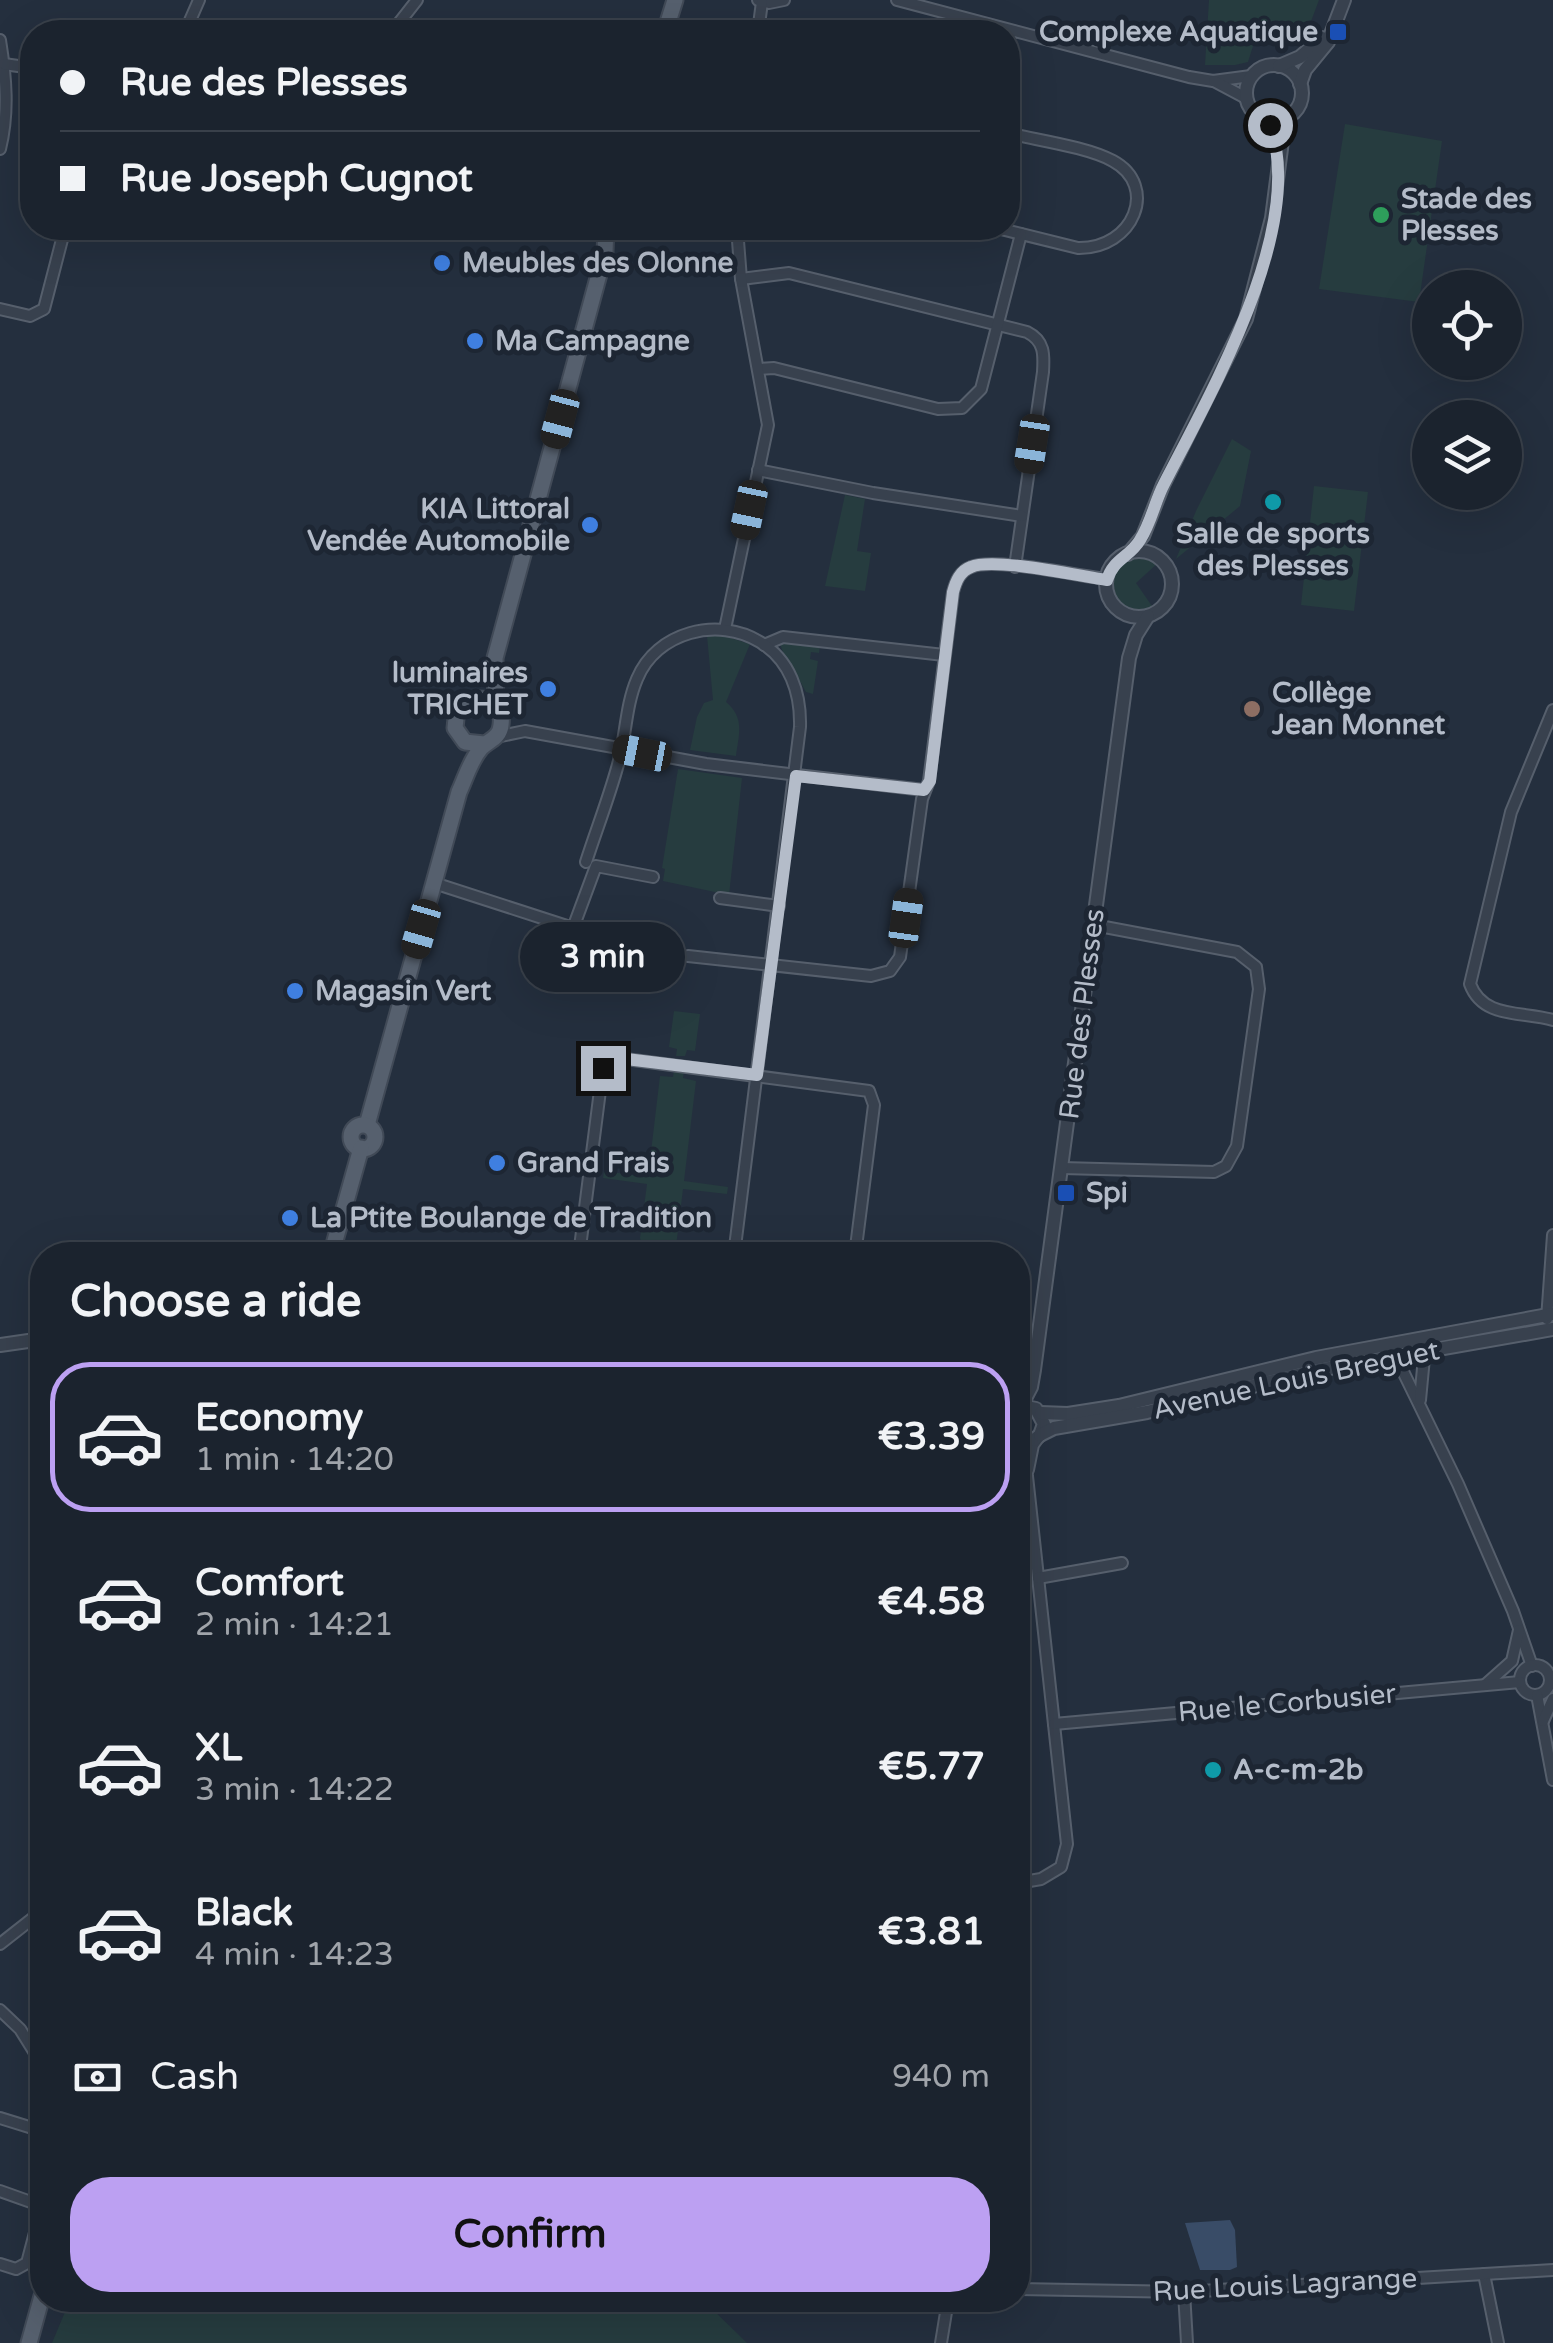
<!DOCTYPE html>
<html lang="en">
<head>
<meta charset="utf-8">
<style>
  :root { --surface:#1b232e; --page:#242b36; --text:#f1f3f6; --muted:#a0a4aa; --line:#39404a; --accent:#bca0f2 }
  body { margin:0; font-family:"Varela Round",sans-serif; background:var(--page); color:var(--text); height:100vh; display:flex; flex-direction:column; font-size:38px; white-space:nowrap }
  * { box-sizing:border-box; margin:0 }
  p { font-size:32px; color:var(--muted) }
  .icon { flex:none; width:55px; height:55px; fill:none; stroke:currentColor; stroke-width:2; stroke-linecap:round; stroke-linejoin:round }
  .map { position:relative; flex:1; overflow:hidden }
  .details { position:absolute; left:30px; top:1242px; width:1000px; height:1070px; display:flex; flex-direction:column; background:var(--surface); border-radius:40px; box-shadow:0 10px 40px #0002,0 0 0 2px var(--line) }
  .details>* { flex:none }
  .top-card { position:absolute; left:20px; top:20px; width:1000px; height:220px; border-radius:40px; box-shadow:0 10px 40px #0002,0 0 0 2px var(--line); display:grid; align-content:center; height:220px; padding:0 40px; background:var(--surface) }
  .controls { position:absolute; left:1412px; top:270px; display:grid; gap:20px }
  .controls a { display:grid; place-items:center; width:110px; height:110px; border-radius:50%; background:var(--surface); box-shadow:0 10px 40px #0002,0 0 0 2px var(--line); font-size:50px }
  .end { position:absolute; width:45px; height:45px; margin:-22px; border:12px solid #b4bcc9; background:#111; box-shadow:0 0 0 5px #111 }
  .from { border-radius:50% }
  .bubble { position:absolute; height:70px; border-radius:35px; background:var(--surface); box-shadow:0 10px 40px #0002,0 0 0 2px var(--line); font-size:32px; font-weight:700; line-height:70px; text-align:center }
  .car { position:absolute; width:30px; height:60px; margin:-30px -15px; border-radius:12px; box-shadow:0 0 8px 2px #0007; background:linear-gradient(#222 24%,#8ab4d8 0 40%,#222 0 76%,#8ab4d8 0 86%,#222 0) }
  .top-card b { display:flex; align-items:center; gap:35px; height:95px; font-size:38px }
  .top-card b+b { border-top:2px solid var(--line) }
  .top-card i { width:25px; height:25px; background:var(--text) }
  ul { padding:0; list-style:none }
  li { display:flex; align-items:center; gap:30px; height:150px; margin:0 20px 15px; padding:0 20px; border:5px solid transparent; border-radius:40px }
  li div { flex:1 }
  li b { display:block; font-size:38px }
  li em { font-style:normal; font-weight:700 }
  li.active { border-color:var(--accent) }
  li>.icon { width:90px; height:90px; stroke-width:1.5 }
  h2 { padding:0 40px; font-size:45px; line-height:120px }
  .pay { display:flex; align-items:center; gap:25px; height:110px; padding:0 40px; font-size:38px }
  .pay p { margin-inline-start:auto }
  .action { display:flex; gap:20px; margin-top:auto; padding:20px 40px }
  .action a { flex:1; height:115px; border-radius:40px; background:var(--accent); color:#111; font-size:40px; font-weight:700; line-height:115px; text-align:center }
  .map>svg:first-child { display:block }
  .green { fill:#263c3f }
  .water { fill:#394c67 }
  .lines { fill:none; stroke-linecap:round; stroke-linejoin:round }
  .minor-casing { stroke:#565f6c; stroke-width:14 }
  .tertiary-casing { stroke:#565f6c; stroke-width:16 }
  .primary-casing { stroke:#414a57; stroke-width:19 }
  .minor { stroke:#38414e; stroke-width:10 }
  .tertiary { stroke:#38414e; stroke-width:12 }
  .primary { stroke:#56606e; stroke-width:15 }
  .route { stroke:#b4bcc9; stroke-width:12 }
  .transit-dot { fill:#1a4fb4; stroke:#1d2633; stroke-width:4 }
  .leisure-dot { fill:#2e9e5b; stroke:#1d2633; stroke-width:4 }
  .shop-dot { fill:#3f7fe0; stroke:#1d2633; stroke-width:4 }
  .culture-dot { fill:#0f9aa8; stroke:#1d2633; stroke-width:4 }
  .education-dot { fill:#8d6e63; stroke:#1d2633; stroke-width:4 }
  .labels { text-anchor:middle; dominant-baseline:central; stroke-width:10; stroke-linejoin:round; paint-order:stroke }
  .poi-label { font-size:28px; font-weight:bold; fill:#b4bcc9; stroke:#1d2633; text-anchor:start }
  .street-label { font-size:28px; fill:#b4bcc9; stroke:#1d2633 }
</style>
</head>
<body>
<div class="map">
<svg width="1553" height="2343" viewBox="0 0 1553 2343">
  <rect width="100%" height="100%" fill="#242f3e"/>
  <g class="green">
    <polygon points="1209,0 1319,0 1310,24 1297,42 1276,47 1265,42 1253,46 1248,62 1235,65 1205,65"/>
    <polygon points="1345,124 1442,141 1419,302 1319,289"/>
    <polygon points="1232,439 1251,451 1240,506 1176,559 1196,511"/>
    <polygon points="1314,486 1368,492 1354,611 1301,605"/>
    <polygon points="845,495 865,499 857,551 871,553 865,591 825,586"/>
    <path d="M1140,555l19,7 -23,21 18,26 -15,4 -20,-9 -9,-21c4,-18 12,-25 30,-28z"/>
    <path d="M721,635l29,9 -24,58c19,16 13,32 10,54l-46,-6 7,-33 7,-14 9,-3 -6,-64z"/>
    <path d="M780,642l40,3 -1,8 -8,-1 -1,7 8,2 -5,33 -7,-2c-7,-15 -24,-35 -26,-50z"/>
    <polygon points="678,769 742,778 729,895 663,881 665,869 662,868"/>
    <polygon points="674,1011 700,1014 695,1051 687,1050 685,1056 676,1056 677,1049 669,1047"/>
    <polygon points="674,1070 684,1071 683,1078 696,1081 684,1181 728,1187 727,1194 683,1189 675,1255 644,1255 640,1238 647,1184 603,1178 604,1171 648,1177 660,1076 673,1077"/>
    <polygon points="70,2300 703,2300 747,2343 52,2343"/>
  </g>
  <polygon class="water" points="1230,2220 1235,2230 1237,2267 1230,2270 1200,2270 1185,2223"/>
  <g class="lines">
    <defs>
      <g id="minor">
        <polyline points="758,0 769,3 784,0"/>
        <polyline points="897,0 1189,77 1213,81 1251,76"/>
        <polyline points="395,28 417,0"/>
        <polyline points="185,32 199,0"/>
        <polyline points="381,32 390,27 399,32"/>
        <polyline points="758,32 762,2"/>
        <path d="M0,40c6,37 9,73 0,109"/>
        <polyline points="4,64 32,68"/>
        <polyline points="1214,81 1246,98"/>
        <path d="M997,228l81,20c56,1 81,-62 35,-87 -25,-14 -77,-21 -105,-28"/>
        <path d="M741,279l48,-6 238,59c18,9 17,23 16,40l-28,195"/>
        <polyline points="0,309 30,316 44,309 65,228"/>
        <polyline points="759,369 774,368 938,409 962,408 981,389 1021,234"/>
        <polyline points="758,470 873,493 1022,516"/>
        <polyline points="725,629 768,425 741,279 737,228"/>
        <polyline points="764,645 783,637 944,655"/>
        <path d="M1553,710l-42,102 -41,172c13,35 52,27 83,36"/>
        <polyline points="496,737 525,731 706,764 924,790"/>
        <path d="M586,862c10,-31 22,-62 31,-94 9,-29 8,-61 20,-89 19,-47 81,-63 123,-37 30,18 41,51 40,85l-66,528"/>
        <polyline points="434,883 573,928 596,866 653,877"/>
        <polyline points="720,898 779,906"/>
        <polyline points="573,928 571,937 576,942 652,952"/>
        <path d="M688,956l183,20 19,-5 10,-14 22,-158 7,-18 24,-189c3,-11 7,-21 18,-25 23,-10 107,9 136,12"/>
        <polyline points="1062,1168 1214,1172 1226,1166 1237,1146 1259,989 1256,967 1237,952 1094,925"/>
        <polyline points="734,1251 764,1255"/>
        <polyline points="579,1255 603,1067 608,1060 618,1058 869,1091 874,1105 855,1255"/>
        <polyline points="1547,1319 1553,1235"/>
        <polyline points="1393,1351 1458,1484 1513,1611 1532,1666"/>
        <polyline points="1420,1400 1425,1347"/>
        <polyline points="1018,1441 1027,1476 1067,1844 1061,1867 1041,1879 1018,1883"/>
        <polyline points="1028,1470 1033,1445 1038,1438"/>
        <polyline points="1038,1578 1122,1563"/>
        <circle cx="1535" cy="1680" r="15"/>
        <polyline points="1485,1685 1512,1661 1519,1630"/>
        <polyline points="1537,1695 1553,1780"/>
        <polyline points="1543,1721 1553,1699"/>
        <polyline points="1054,1724 1520,1682"/>
        <polyline points="0,1944 42,1911"/>
        <polyline points="0,2010 20,2029 35,2053 42,2057"/>
        <polyline points="0,2118 42,2131"/>
        <polyline points="0,2191 42,2206 27,2263 16,2269 0,2264"/>
        <polyline points="1484,2274 1498,2343"/>
        <polyline points="1018,2289 1184,2292 1553,2270"/>
        <polyline points="1184,2292 1187,2343"/>
        <polyline points="941,2343 948,2300"/>
      </g>
      <g id="tertiary">
        <circle cx="1274" cy="93" r="28"/>
        <polyline points="1279,66 1300,57 1322,38"/>
        <polyline points="1300,84 1305,70 1328,42 1344,0"/>
        <circle cx="1139" cy="584" r="33"/>
        <polyline points="1128,554 1143,536 1163,485 1246,319 1272,218 1285,118"/>
        <polyline points="0,1345 42,1339"/>
        <polyline points="1020,1408 1031,1387 1034,1370 1129,658 1136,635 1148,616"/>
        <polyline points="1018,1409 1026,1407 1036,1409 1044,1424 1040,1435 1034,1440 1018,1439"/>
        <polyline points="1041,1413 1068,1414 1119,1406 1316,1358 1553,1314"/>
        <polyline points="1040,1435 1054,1428 1147,1412 1318,1370 1553,1329"/>
      </g>
      <g id="primary">
        <polyline points="665,32 675,0"/>
        <polyline points="496,706 495,658 605,252 606,228"/>
        <path d="M367,1125l92,-333c7,-15 11,-31 22,-44 8,-8 19,-10 20,-23 4,-29 -29,-33 -44,-16l-2,19 10,14 19,2"/>
        <circle cx="363" cy="1137" r="12"/>
        <polyline points="331,1255 361,1148"/>
        <polyline points="29,2343 42,2296"/>
      </g>
    </defs>
    <use href="#minor" class="minor-casing"/>
    <use href="#tertiary" class="tertiary-casing"/>
    <use href="#primary" class="primary-casing"/>
    <use href="#minor" class="minor"/>
    <use href="#tertiary" class="tertiary"/>
    <use href="#primary" class="primary"/>
  </g>
  <g class="lines">
    <path class="route" d="M603,1068l5,-8 10,-2 139,17 39,-299 128,14 6,-9 23,-189c3,-11 7,-21 18,-25 23,-10 108,9 136,13 6,-21 23,-23 33,-40 11,-17 15,-39 24,-56 46,-90 143,-257 106,-359"/>
  </g>
  <g class="transit-dot">
    <rect x="1328" y="22" width="20" height="20" rx="5"/>
    <rect x="1056" y="1183" width="20" height="20" rx="5"/>
  </g>
  <circle class="leisure-dot" cx="1381" cy="215" r="10"/>
  <g class="shop-dot">
    <circle cx="442" cy="263" r="10"/>
    <circle cx="475" cy="341" r="10"/>
    <circle cx="590" cy="525" r="10"/>
    <circle cx="548" cy="689" r="10"/>
    <circle cx="295" cy="991" r="10"/>
    <circle cx="497" cy="1163" r="10"/>
    <circle cx="290" cy="1218" r="10"/>
  </g>
  <g class="culture-dot">
    <circle cx="1273" cy="502" r="10"/>
    <circle cx="1213" cy="1770" r="10"/>
  </g>
  <circle class="education-dot" cx="1252" cy="709" r="10"/>
  <g class="labels">
    <g class="poi-label">
      <text x="1318" y="32" text-anchor="end">Complexe Aquatique</text>
      <text x="1401" y="199">Stade des<tspan x="1401" dy="32">Plesses</tspan></text>
      <text x="462" y="263">Meubles des Olonne</text>
      <text x="495" y="341">Ma Campagne</text>
      <text x="570" y="509" text-anchor="end">KIA Littoral<tspan x="570" dy="32">Vendée Automobile</tspan></text>
      <text x="1273" y="534" text-anchor="middle">Salle de sports<tspan x="1273" dy="32">des Plesses</tspan></text>
      <text x="528" y="673" text-anchor="end">luminaires<tspan x="528" dy="32">TRICHET</tspan></text>
      <text x="1272" y="693">Collège<tspan x="1272" dy="32">Jean Monnet</tspan></text>
      <text x="315" y="991">Magasin Vert</text>
      <text x="517" y="1163">Grand Frais</text>
      <text x="1086" y="1193">Spi</text>
      <text x="310" y="1218">La Ptite Boulange de Tradition</text>
      <text x="1233" y="1770">A-c-m-2b</text>
    </g>
    <g class="street-label">
      <text transform="translate(1082 1014) rotate(-83)">Rue des Plesses</text>
      <text transform="translate(1296 1380) rotate(-12)">Avenue Louis Breguet</text>
      <text transform="translate(1287 1703) rotate(-5)">Rue le Corbusier</text>
      <text transform="translate(1285 2285) rotate(-3)">Rue Louis Lagrange</text>
    </g>
  </g>
</svg>
<div class="controls">
<a><svg class="icon" aria-label="locate" viewBox="0 0 24 24"><circle cx="12" cy="12" r="6"/><path d="M12 2v4M12 18v4M2 12h4M18 12h4"/></svg></a>
<a><svg class="icon" aria-label="layers" viewBox="0 0 24 24"><path d="M12 4l9 5-9 5-9-5zM3 14l9 5 9-5"/></svg></a>
</div>
<i class="end from" style="left:1270px;top:125px"></i>
<i class="end" style="left:603px;top:1068px"></i>
<div class="bubble" style="left:520px;top:922px;width:165px">3 min</div>
<i class="car" style="left:560px;top:419px;rotate:195deg"></i>
<i class="car" style="left:1032px;top:444px;rotate:189deg"></i>
<i class="car" style="left:749px;top:510px;rotate:192deg"></i>
<i class="car" style="left:642px;top:753px;rotate:281deg"></i>
<i class="car" style="left:906px;top:918px;rotate:8deg"></i>
<i class="car" style="left:421px;top:929px;rotate:196deg"></i>
<div class="top-card">
<b><i class="from"></i>Rue des Plesses</b>
<b><i></i>Rue Joseph Cugnot</b>
</div>
<section class="details">
<h2>Choose a ride</h2>
<ul>
<li class="active"><svg class="icon" aria-label="car" viewBox="0 0 24 24"><path d="M5 17H2v-5l4-1 3-4h7l3 4 3 1v5h-3M9 17h6M6 11h13"/><circle cx="7" cy="17" r="2"/><circle cx="17" cy="17" r="2"/></svg><div><b>Economy</b><p>1 min · 14:20</p></div><em>€3.39</em></li>
<li><svg class="icon" aria-label="car" viewBox="0 0 24 24"><path d="M5 17H2v-5l4-1 3-4h7l3 4 3 1v5h-3M9 17h6M6 11h13"/><circle cx="7" cy="17" r="2"/><circle cx="17" cy="17" r="2"/></svg><div><b>Comfort</b><p>2 min · 14:21</p></div><em>€4.58</em></li>
<li><svg class="icon" aria-label="car" viewBox="0 0 24 24"><path d="M5 17H2v-5l4-1 3-4h7l3 4 3 1v5h-3M9 17h6M6 11h13"/><circle cx="7" cy="17" r="2"/><circle cx="17" cy="17" r="2"/></svg><div><b>XL</b><p>3 min · 14:22</p></div><em>€5.77</em></li>
<li><svg class="icon" aria-label="car" viewBox="0 0 24 24"><path d="M5 17H2v-5l4-1 3-4h7l3 4 3 1v5h-3M9 17h6M6 11h13"/><circle cx="7" cy="17" r="2"/><circle cx="17" cy="17" r="2"/></svg><div><b>Black</b><p>4 min · 14:23</p></div><em>€3.81</em></li>
</ul>
<div class="pay"><svg class="icon" aria-label="cash" viewBox="0 0 24 24"><path d="M3 7h18v10H3z"/><circle cx="12" cy="12" r="2"/></svg>Cash<p>940 m</p></div>
<div class="action"><a>Confirm</a></div>
</section>
</div>
</body>
</html>
